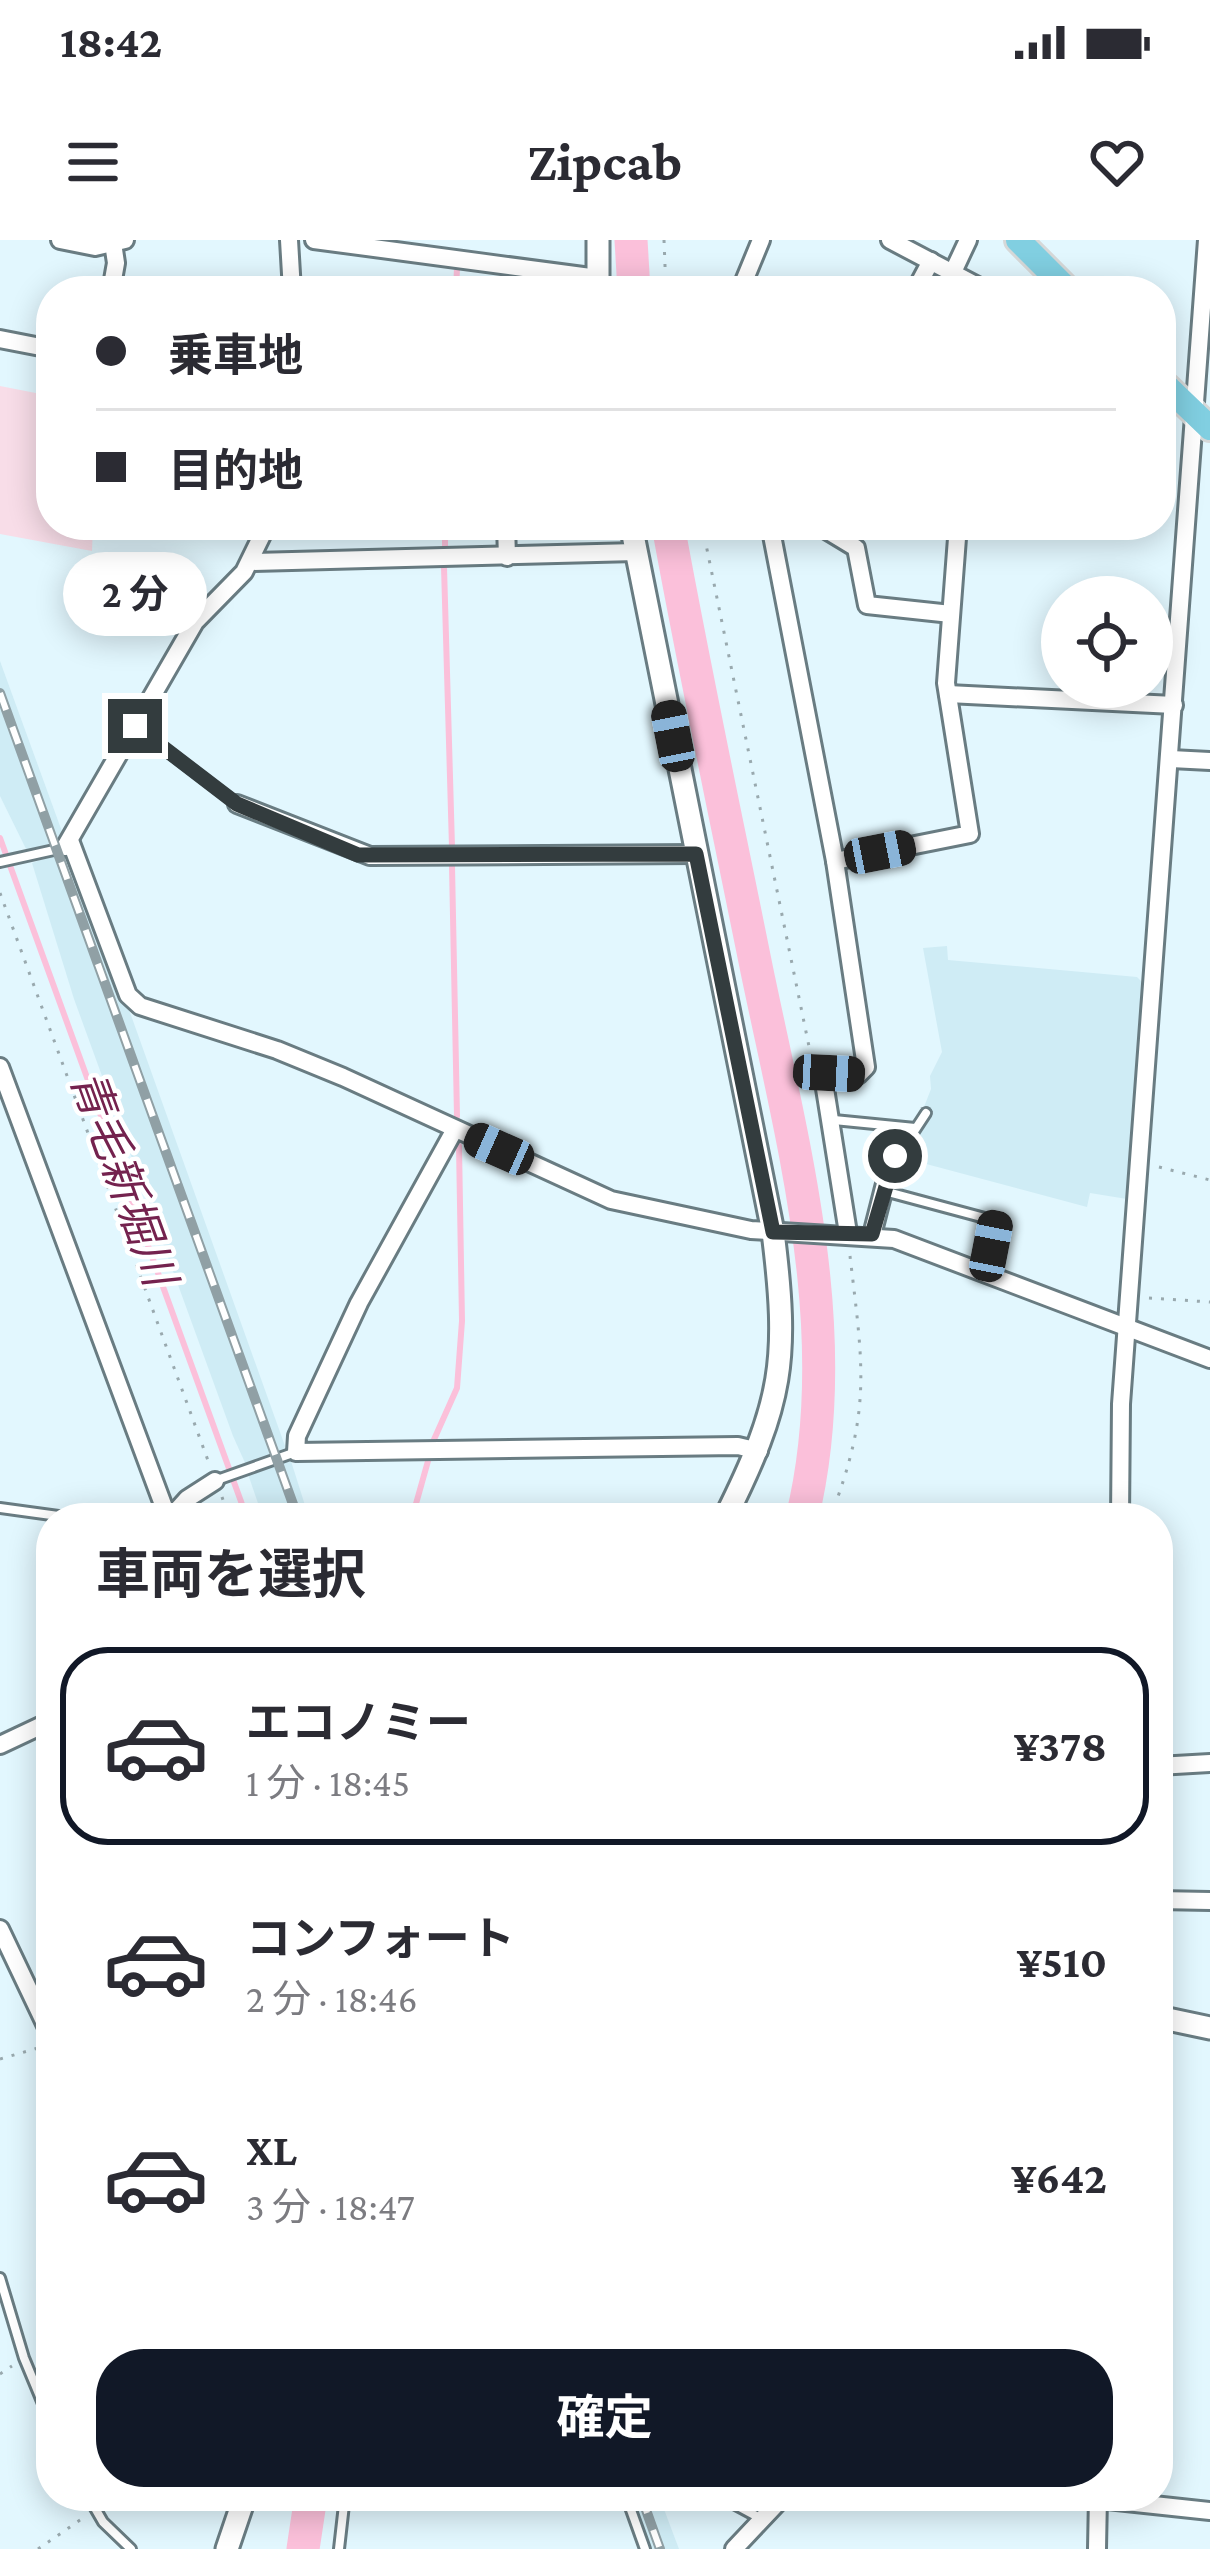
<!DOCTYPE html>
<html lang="ja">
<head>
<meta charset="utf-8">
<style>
  :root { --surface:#fff; --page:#f2f2f3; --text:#2b2b33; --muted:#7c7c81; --line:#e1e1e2; --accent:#111827 }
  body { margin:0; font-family:"Crimson Pro","Noto Sans JP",serif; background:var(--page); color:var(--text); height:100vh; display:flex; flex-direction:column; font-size:45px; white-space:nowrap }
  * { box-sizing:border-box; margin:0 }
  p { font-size:39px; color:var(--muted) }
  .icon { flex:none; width:66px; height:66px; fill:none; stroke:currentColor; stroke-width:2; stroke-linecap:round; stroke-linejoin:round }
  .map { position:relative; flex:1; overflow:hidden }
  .panel { position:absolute; left:36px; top:1263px; width:1137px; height:1008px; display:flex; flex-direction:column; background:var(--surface); border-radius:48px; box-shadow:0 6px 30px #0003 }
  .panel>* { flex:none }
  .hud { position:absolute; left:36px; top:36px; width:1140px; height:264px; border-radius:48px; box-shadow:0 6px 30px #0003; display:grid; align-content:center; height:264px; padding:0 60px; background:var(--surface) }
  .tools { position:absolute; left:1041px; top:336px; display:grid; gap:24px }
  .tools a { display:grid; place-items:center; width:132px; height:132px; border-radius:50%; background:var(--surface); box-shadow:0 6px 30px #0003; font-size:60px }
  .end { position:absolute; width:54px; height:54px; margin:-27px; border:15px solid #333c3e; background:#fff; box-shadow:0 0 0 6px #fff }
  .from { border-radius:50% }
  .bubble { position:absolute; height:84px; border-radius:42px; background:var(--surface); box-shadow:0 6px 30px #0003; font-size:39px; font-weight:700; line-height:84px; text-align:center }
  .car { position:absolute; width:36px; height:72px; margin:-36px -18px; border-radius:15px; box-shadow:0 0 9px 3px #0007; background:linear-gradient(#222 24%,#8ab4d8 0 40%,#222 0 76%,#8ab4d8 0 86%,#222 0) }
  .hud b { display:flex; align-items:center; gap:42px; height:114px; font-size:45px }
  .hud b+b { border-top:3px solid var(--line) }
  .hud i { width:30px; height:30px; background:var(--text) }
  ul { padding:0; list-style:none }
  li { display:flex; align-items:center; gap:36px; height:198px; margin:0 24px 18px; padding:0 36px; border:6px solid transparent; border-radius:48px }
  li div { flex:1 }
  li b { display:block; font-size:45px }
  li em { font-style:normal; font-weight:700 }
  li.active { border-color:var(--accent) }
  li>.icon { width:108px; height:108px; stroke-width:1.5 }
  h2 { padding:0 60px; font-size:54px; line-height:144px }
  .primary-button { display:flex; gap:24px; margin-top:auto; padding:24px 60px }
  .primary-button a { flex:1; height:138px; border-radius:48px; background:var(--accent); color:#fff; font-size:48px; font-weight:700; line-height:138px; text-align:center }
  .status { display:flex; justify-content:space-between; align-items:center; height:84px; padding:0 60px; background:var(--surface); direction:ltr }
  .status svg { height:33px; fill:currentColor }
  header { display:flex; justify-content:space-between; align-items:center; height:156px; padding:0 60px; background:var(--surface); font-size:54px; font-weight:700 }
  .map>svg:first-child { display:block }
  .built { fill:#cfecf5 }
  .green { fill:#f8dde8 }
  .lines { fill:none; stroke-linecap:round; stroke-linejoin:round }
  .stream { stroke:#fbc0da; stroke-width:6 }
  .river { stroke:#fbc0da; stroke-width:33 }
  .service-casing { stroke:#697c82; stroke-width:14 }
  .minor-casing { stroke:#697c82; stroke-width:22 }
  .tertiary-casing { stroke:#697c82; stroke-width:27 }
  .primary-casing { stroke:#d6d8d8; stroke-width:30 }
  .path { stroke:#99a9ae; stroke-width:3; stroke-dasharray:3 9; stroke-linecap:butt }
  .service { stroke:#fff; stroke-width:8 }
  .minor { stroke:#fff; stroke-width:16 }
  .tertiary { stroke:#fff; stroke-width:21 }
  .primary { stroke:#81cfe1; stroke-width:24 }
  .rail-casing { stroke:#90a0a5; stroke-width:10 }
  .rail { stroke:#fff; stroke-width:6; stroke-dasharray:18; stroke-linecap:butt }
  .route { stroke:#333c3e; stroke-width:15 }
  .labels { text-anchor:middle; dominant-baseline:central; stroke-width:9; stroke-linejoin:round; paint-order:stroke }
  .water-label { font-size:45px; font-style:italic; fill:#74224e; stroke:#fff }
</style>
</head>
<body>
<div class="status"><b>18:42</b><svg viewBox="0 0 49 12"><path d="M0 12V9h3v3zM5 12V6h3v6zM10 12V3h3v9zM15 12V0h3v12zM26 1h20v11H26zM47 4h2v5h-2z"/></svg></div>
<header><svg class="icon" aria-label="menu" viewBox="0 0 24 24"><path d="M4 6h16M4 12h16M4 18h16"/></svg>Zipcab<svg class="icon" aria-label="heart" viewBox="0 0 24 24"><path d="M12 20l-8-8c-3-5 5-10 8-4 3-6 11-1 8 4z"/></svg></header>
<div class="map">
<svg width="1210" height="2309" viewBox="0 0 1210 2309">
  <rect width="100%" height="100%" fill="#e2f7fe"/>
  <g class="built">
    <polygon points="0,421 64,597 61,602 28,613 0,556"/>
    <polygon points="60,613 72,620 132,778 285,1206 283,1213 246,1225 233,1196 74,759 32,623"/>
    <polygon points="947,706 948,720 1137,737 1145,745 1127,959 1090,953 1087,967 900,917 933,873 924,867 931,849 930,836 942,812 923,708"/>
    <polygon points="285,1220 291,1221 309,1278 263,1278 248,1234"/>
    <polygon points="632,2256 659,2256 679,2309 651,2309"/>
  </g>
  <polygon class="green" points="0,146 51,156 51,285 93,285 92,311 0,294"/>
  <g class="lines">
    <g class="stream">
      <polyline points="456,51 457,28"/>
      <polyline points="445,311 445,285"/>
      <polyline points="444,327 452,607"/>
      <polyline points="0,598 247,1278"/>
      <polyline points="452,626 457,876"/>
      <polyline points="432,1204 457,1148 462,1081 459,906"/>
      <polyline points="412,1278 428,1221"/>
    </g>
    <g class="river">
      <polyline points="631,0 634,51"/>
      <path d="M668,285c27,149 59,297 89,446 37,178 89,366 45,547"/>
      <polyline points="303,2309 311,2256"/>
    </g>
    <defs>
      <g id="service">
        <polyline points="136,487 237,564"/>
        <polyline points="0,622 63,608"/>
        <polyline points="834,880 915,888"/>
        <polyline points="888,931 926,873"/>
        <polyline points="884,951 996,981 986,1032"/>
        <polyline points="217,1240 293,1213"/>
        <polyline points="0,1268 73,1278"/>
        <polyline points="36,1758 51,1748"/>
        <polyline points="0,2038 24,2118 51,2183"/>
        <polyline points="88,2256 103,2282 131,2309"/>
        <polyline points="626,2256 645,2309"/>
        <polyline points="719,2256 760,2278"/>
        <polyline points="339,2309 345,2256"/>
      </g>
      <g id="minor">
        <polyline points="60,0 95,7 125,0"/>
        <polyline points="289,0 292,51"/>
        <polyline points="314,0 598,38"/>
        <polyline points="890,0 987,51"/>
        <polyline points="953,32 968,0"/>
        <polyline points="111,51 116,23 113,3"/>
        <polyline points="740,51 761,0"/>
        <polyline points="915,51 931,21"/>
        <polyline points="0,99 51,109"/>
        <polyline points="506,285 507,317"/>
        <polyline points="770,285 835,621 866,827 858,835 823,836 848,993"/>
        <polyline points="818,285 856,308 867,365 951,374"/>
        <polyline points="251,322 636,312"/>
        <polyline points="948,454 1174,465"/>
        <polyline points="1171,519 1210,521"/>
        <polyline points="237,564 370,616 696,614"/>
        <polyline points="71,603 128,755 140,766 277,810 343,837 611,960 751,990 894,999 1210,1119"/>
        <polyline points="65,607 195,382 244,332 267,285"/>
        <polyline points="835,621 970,594 946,443 958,285"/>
        <polyline points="0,827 168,1278"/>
        <polyline points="455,889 359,1063 297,1196 296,1212 738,1206 759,1211"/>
        <polyline points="872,995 888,932"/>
        <polyline points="170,1278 187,1259 215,1241"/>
        <polyline points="1120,1278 1121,1164 1207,0"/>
        <polyline points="0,1505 51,1481"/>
        <polyline points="1158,1526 1210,1523"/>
        <polyline points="1158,1660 1210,1661"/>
        <polyline points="0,1689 51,1796"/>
        <polyline points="1098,2259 1210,2271"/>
        <polyline points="734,2309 784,2256"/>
        <polyline points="1097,2309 1098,2256"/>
      </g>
      <g id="tertiary">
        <polyline points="598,0 598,51"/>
        <path d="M631,285l142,707c16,128 10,170 -48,286"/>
        <polyline points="1158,1777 1210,1788"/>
        <polyline points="227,2309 245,2256"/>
      </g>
      <g id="primary">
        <polyline points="1018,0 1069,51"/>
        <polyline points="1161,141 1210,188"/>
      </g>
    </defs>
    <use href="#service" class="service-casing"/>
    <use href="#minor" class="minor-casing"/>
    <use href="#tertiary" class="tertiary-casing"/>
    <use href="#primary" class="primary-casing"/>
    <g class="path">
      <polyline points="664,0 666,51"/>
      <polyline points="702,285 812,821"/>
      <polyline points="0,653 210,1226"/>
      <polyline points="1159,927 1210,940"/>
      <polyline points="1149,1058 1210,1062"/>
      <polyline points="222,1257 229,1278"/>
      <path d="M830,1278c42,-108 33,-151 20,-262"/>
      <polyline points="0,1819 38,1808"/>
      <polyline points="0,2134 12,2126"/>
      <polyline points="38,2309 86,2276"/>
    </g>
    <use href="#service" class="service"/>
    <use href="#minor" class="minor"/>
    <use href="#tertiary" class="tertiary"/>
    <use href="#primary" class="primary"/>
    <defs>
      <g id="rail">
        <polyline points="0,453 298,1278"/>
        <polyline points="641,2256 660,2309"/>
      </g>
    </defs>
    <use href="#rail" class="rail-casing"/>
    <use href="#rail" class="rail"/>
  </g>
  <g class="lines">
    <polyline class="route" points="135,486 237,564 358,615 696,614 773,992 872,994 895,916"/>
  </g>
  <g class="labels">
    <g class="water-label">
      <text transform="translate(123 938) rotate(70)">青毛新堀川</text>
    </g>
  </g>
</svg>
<div class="tools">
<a><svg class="icon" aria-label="locate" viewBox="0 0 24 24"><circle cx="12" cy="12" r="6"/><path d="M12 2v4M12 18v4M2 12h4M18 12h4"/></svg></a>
</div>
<i class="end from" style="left:895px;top:916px"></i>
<i class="end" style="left:135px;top:486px"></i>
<div class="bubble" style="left:63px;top:312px;width:144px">2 分</div>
<i class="car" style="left:673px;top:496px;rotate:349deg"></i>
<i class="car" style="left:880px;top:612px;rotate:79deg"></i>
<i class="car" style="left:829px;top:833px;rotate:93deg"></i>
<i class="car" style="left:499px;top:909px;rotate:294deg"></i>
<i class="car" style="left:991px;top:1006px;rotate:11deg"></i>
<div class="hud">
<b><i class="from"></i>乗車地</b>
<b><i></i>目的地</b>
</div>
<section class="panel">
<h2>車両を選択</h2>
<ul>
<li class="active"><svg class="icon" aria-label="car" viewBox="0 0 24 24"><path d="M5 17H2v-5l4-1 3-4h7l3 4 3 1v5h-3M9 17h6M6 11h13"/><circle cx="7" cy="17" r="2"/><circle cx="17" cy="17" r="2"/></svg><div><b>エコノミー</b><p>1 分 · 18:45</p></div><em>¥378</em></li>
<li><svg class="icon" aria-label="car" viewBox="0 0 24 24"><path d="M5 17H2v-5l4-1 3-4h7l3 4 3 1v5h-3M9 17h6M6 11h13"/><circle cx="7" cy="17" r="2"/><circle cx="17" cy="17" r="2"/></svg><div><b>コンフォート</b><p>2 分 · 18:46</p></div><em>¥510</em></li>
<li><svg class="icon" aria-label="car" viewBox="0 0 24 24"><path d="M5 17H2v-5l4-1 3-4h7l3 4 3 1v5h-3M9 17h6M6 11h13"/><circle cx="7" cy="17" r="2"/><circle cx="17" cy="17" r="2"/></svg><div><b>XL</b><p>3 分 · 18:47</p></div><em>¥642</em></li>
</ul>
<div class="primary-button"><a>確定</a></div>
</section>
</div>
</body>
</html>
